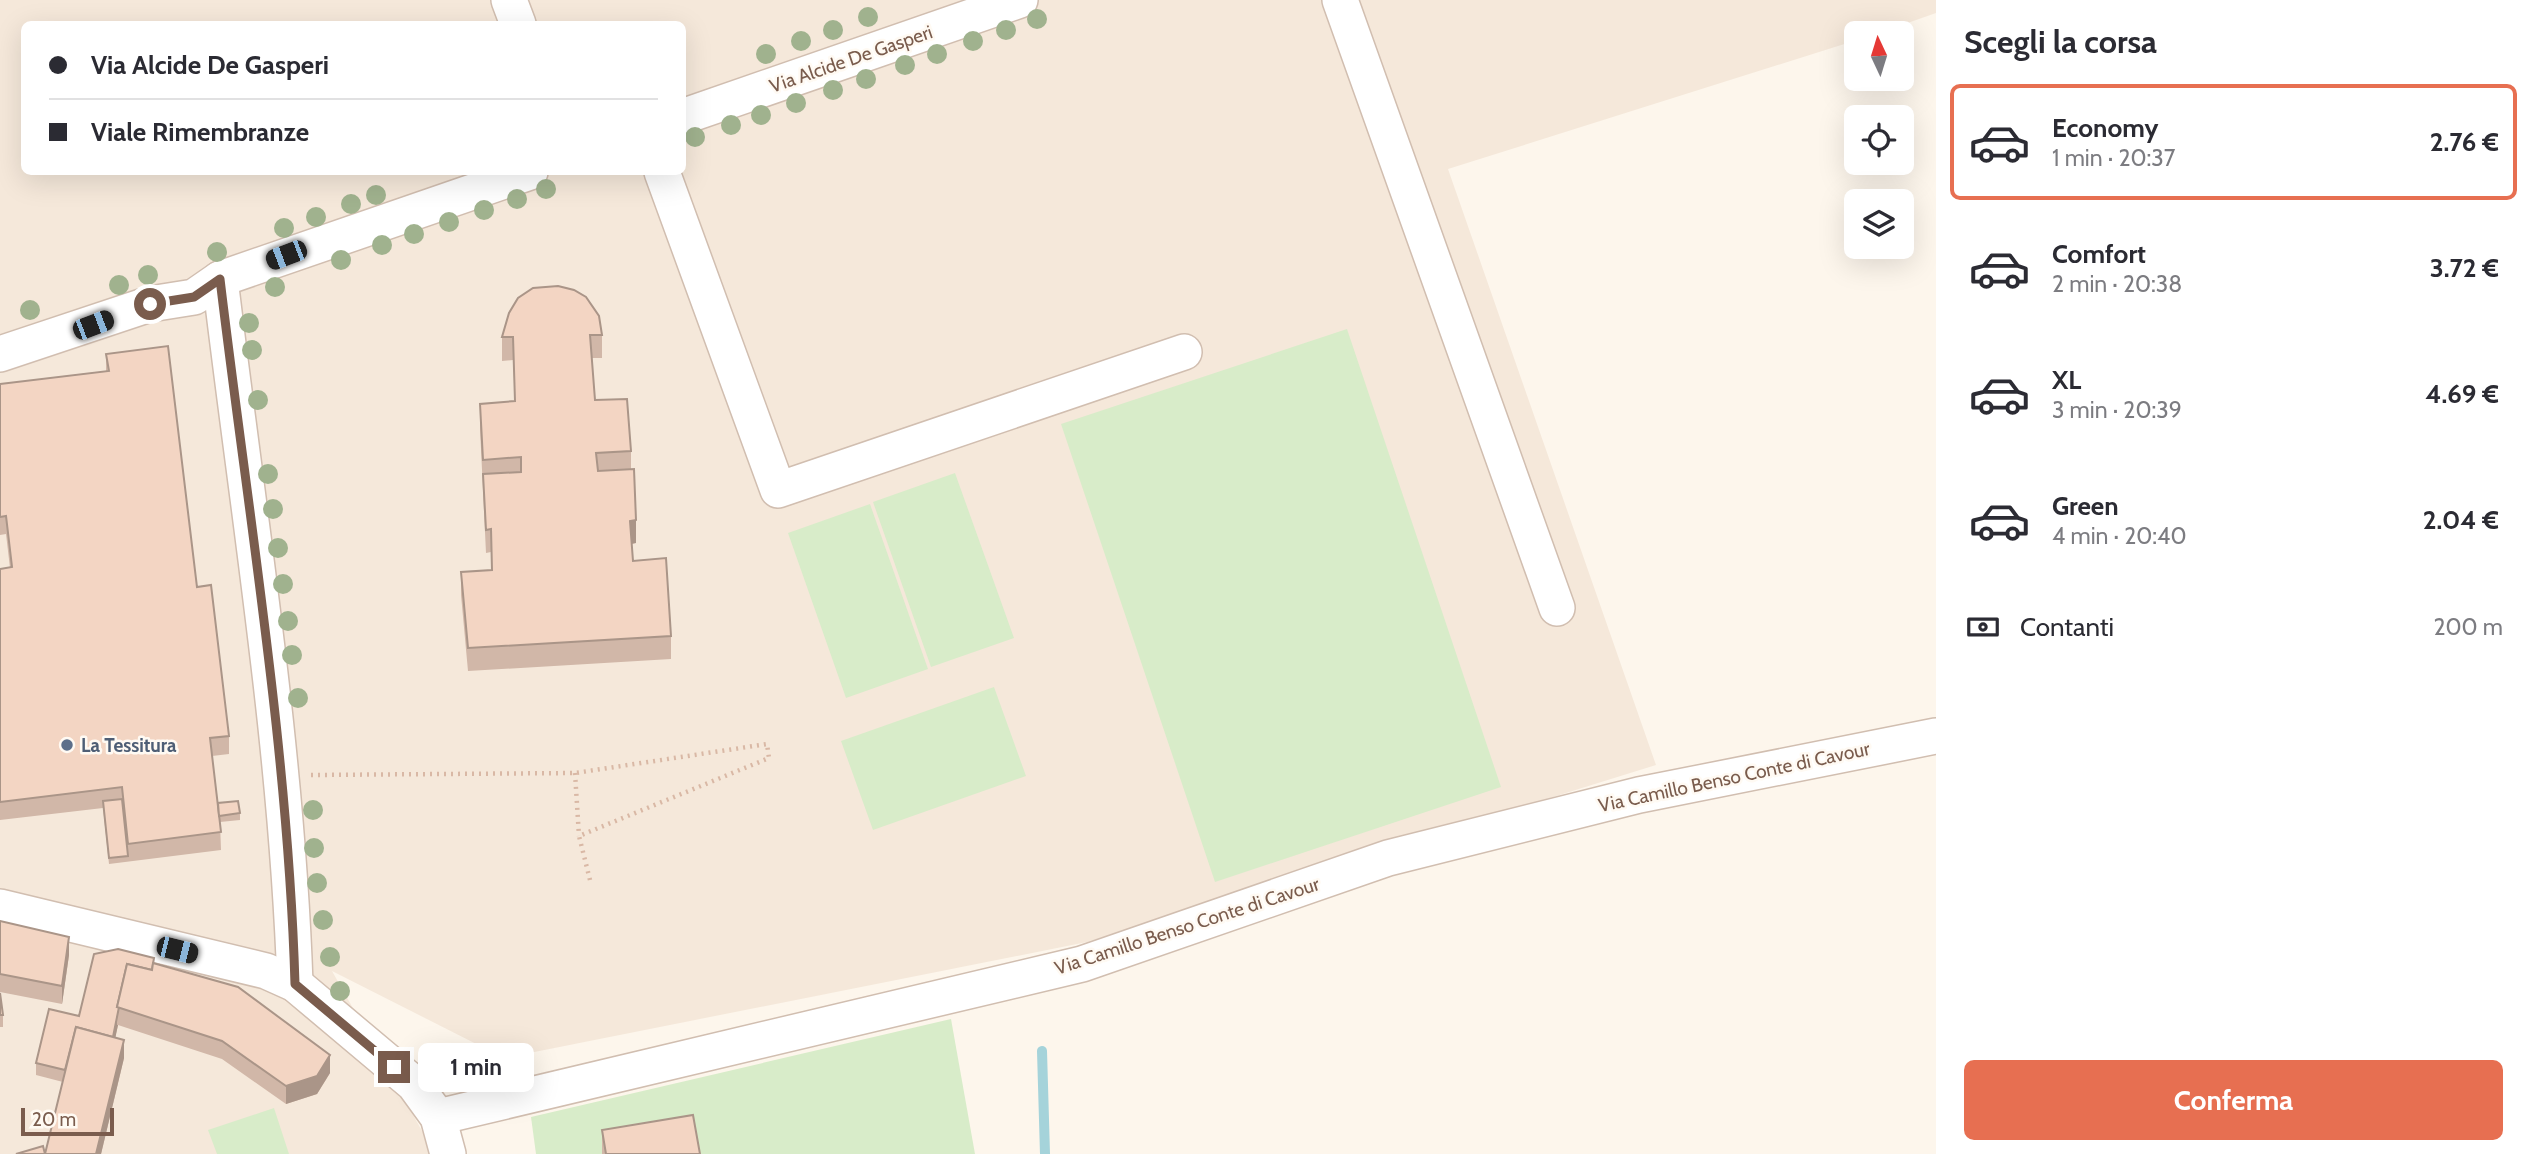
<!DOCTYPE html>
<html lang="it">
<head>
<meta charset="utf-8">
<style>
  :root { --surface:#fff; --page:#f2f2f3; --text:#2b2b33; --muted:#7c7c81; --line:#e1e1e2; --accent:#e76f51 }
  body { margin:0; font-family:Cabin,sans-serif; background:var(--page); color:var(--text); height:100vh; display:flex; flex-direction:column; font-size:26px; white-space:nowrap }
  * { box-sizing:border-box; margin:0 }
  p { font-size:23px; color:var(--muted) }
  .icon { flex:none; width:38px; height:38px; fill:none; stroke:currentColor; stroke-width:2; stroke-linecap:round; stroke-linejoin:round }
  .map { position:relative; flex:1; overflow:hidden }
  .side { display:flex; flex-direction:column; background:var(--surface); width:595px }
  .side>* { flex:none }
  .top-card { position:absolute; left:21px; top:21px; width:665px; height:154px; border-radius:10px; box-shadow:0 7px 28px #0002; display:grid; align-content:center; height:154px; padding:0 28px; background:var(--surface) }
  .needle { width:46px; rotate:356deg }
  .buttons { position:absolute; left:1844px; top:21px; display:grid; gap:14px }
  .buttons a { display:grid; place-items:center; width:70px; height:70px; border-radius:10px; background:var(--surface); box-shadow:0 7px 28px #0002; font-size:35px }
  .scale { position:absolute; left:21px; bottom:18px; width:93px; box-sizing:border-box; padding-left:7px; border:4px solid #7a5c4d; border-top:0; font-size:19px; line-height:24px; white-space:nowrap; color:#7a5c4d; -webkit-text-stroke:5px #fffaf3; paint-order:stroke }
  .end { position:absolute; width:32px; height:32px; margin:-16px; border:9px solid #7a5c4d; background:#fff; box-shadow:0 0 0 4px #fff }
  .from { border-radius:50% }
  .bubble { position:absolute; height:49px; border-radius:10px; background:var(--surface); box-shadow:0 7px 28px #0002; font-size:23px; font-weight:700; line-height:49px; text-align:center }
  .car { position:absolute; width:21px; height:42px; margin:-21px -10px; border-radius:9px; box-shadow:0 0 5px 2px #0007; background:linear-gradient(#222 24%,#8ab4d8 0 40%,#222 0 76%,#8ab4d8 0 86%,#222 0) }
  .top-card b { display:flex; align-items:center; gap:24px; height:66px; font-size:26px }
  .top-card b+b { border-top:2px solid var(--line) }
  .top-card i { width:18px; height:18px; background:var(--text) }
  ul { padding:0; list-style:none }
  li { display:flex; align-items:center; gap:21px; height:116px; margin:0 14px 10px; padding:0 14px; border:4px solid transparent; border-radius:10px }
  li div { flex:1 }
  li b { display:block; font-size:26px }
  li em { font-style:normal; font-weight:700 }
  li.on { border-color:var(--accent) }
  li>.icon { width:63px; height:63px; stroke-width:1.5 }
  h2 { padding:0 28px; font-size:32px; line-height:84px }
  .pay { display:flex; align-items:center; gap:18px; height:77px; padding:0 28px; font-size:26px }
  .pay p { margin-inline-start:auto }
  .button { display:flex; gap:14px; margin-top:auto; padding:14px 28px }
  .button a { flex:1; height:80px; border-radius:10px; background:var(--accent); color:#fff; font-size:28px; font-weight:700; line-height:80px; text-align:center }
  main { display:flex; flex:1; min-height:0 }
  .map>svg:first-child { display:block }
  .residential { fill:#f5e8da; fill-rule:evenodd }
  .green { fill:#d8ecc9 }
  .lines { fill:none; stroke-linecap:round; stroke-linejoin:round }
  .stream { stroke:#a5d3da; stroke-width:10 }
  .minor-casing { stroke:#d1beb0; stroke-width:38 }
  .path { stroke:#d9b8a5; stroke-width:4.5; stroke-dasharray:2 5; stroke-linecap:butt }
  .minor { stroke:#fff; stroke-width:35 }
  .tree { fill:#a0b28e }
  .wall { fill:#d1b7a8 }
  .shaded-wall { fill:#aa9588 }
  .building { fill:#f3d5c3; stroke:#aa9588; stroke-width:2 }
  .route { stroke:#7a5c4d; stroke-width:9 }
  .service-dot { fill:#5c6f8a; stroke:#fffaf3; stroke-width:2.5 }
  .labels { text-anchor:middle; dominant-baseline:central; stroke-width:5; stroke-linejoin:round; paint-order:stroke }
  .street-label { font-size:19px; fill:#7a5c4d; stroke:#fffaf3 }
  .service-label { font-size:19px; font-weight:bold; fill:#4e5e75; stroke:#fffaf3; text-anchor:start }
</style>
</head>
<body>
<main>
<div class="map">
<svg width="1936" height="1154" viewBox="0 0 1936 1154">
  <rect width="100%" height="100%" fill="#fdf6ec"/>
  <path class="residential" d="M0,0h1936v13l-57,20h-22v7l-409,129 208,596 -569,177 -583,116 -172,-87 103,183h-435zM24,24h658v148h-658z"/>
  <g class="green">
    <polygon points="1347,329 1501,787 1215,882 1061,424"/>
    <polygon points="955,473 1014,638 931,667 873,502"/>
    <polygon points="870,504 928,669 846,698 788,533"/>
    <polygon points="994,687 1026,776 873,830 841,741"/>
    <polygon points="951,1019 975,1154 536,1154 531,1117"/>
    <polygon points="274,1108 289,1154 217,1154 208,1130"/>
  </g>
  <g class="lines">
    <polyline class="stream" points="1042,1051 1045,1154"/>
    <defs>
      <g id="minor">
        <polyline points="509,0 518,24"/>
        <polyline points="1340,0 1557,608"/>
        <polyline points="682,117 1020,0"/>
        <polyline points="662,172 778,490 1184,352"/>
        <path d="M220,279c28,235 67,469 75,705"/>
        <polyline points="0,354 150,304 194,297 220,279 530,172"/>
        <polyline points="0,907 266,971 295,984 414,1084 438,1117 448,1154"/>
        <polyline points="438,1117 1082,964 1388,858 1639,795 1936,736"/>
      </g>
    </defs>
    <use href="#minor" class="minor-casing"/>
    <g class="path">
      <polyline points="575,773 579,836"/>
      <polyline points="311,775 575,773 767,744 769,758 579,836 590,880"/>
    </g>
    <use href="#minor" class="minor"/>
  </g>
  <g class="tree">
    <circle cx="868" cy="17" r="10"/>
    <circle cx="1037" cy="19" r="10"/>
    <circle cx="833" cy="30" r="10"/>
    <circle cx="1006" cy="30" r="10"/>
    <circle cx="801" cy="41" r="10"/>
    <circle cx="973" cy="41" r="10"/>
    <circle cx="766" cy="54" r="10"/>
    <circle cx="937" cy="54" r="10"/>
    <circle cx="905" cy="65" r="10"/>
    <circle cx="866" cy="79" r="10"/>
    <circle cx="833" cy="90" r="10"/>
    <circle cx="796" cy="103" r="10"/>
    <circle cx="761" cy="115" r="10"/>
    <circle cx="731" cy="125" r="10"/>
    <circle cx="695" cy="137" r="10"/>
    <circle cx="546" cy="189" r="10"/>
    <circle cx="376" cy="195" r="10"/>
    <circle cx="517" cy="199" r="10"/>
    <circle cx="351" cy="204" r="10"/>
    <circle cx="484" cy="210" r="10"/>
    <circle cx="316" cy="217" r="10"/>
    <circle cx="449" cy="222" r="10"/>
    <circle cx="284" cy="228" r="10"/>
    <circle cx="414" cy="234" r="10"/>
    <circle cx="382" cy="245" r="10"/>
    <circle cx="217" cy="252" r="10"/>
    <circle cx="341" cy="260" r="10"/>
    <circle cx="148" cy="275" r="10"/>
    <circle cx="119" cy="285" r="10"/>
    <circle cx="275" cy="287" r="10"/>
    <circle cx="30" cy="310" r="10"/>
    <circle cx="249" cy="323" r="10"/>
    <circle cx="252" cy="350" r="10"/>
    <circle cx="258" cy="400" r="10"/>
    <circle cx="268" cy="474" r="10"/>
    <circle cx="273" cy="509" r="10"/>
    <circle cx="278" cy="548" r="10"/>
    <circle cx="283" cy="584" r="10"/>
    <circle cx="288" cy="621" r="10"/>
    <circle cx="292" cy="655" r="10"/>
    <circle cx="298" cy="698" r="10"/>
    <circle cx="313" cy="810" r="10"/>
    <circle cx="314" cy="848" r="10"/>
    <circle cx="317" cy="883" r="10"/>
    <circle cx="323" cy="920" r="10"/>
    <circle cx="330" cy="957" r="10"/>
    <circle cx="340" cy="991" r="10"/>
  </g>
  <g class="wall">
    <polygon points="602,335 602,358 592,358 595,400 631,451 631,469 636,543 632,544 633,561 671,636 671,659 468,671 461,595 461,572 491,570 491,552 486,553 480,428 480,404 515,401 513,360 502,361 502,337"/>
    <polygon points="106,354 197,587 229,736 229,754 212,756 218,803 240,813 240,820 220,822 221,850 109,864 103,808 0,820 0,569 10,568 6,534 0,535 0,384 106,371"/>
    <polygon points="0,921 69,955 62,1004 0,992"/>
    <polygon points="154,964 330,1073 317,1094 286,1104 222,1059 118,1025 115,1038 124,1058 101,1154 45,1154 63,1082 36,1075 36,1063 79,1016"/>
    <polygon points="0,993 3,1015 3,1027 0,1027"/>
    <polygon points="602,1130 700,1154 602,1154"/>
  </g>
  <g class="shaded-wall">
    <polygon points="636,520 636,543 630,544 630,521"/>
    <polygon points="69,937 69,955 62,1004 62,986"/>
    <polygon points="117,1019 117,1025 118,1025 112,1054 112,1042"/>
    <polygon points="124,1040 124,1058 101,1154 96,1154"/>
    <polygon points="330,1055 330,1073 317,1094 286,1104 286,1086"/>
  </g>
  <g class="building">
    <polygon points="558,286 574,290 586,297 599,316 602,335 590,335 595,400 627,399 631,451 596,453 598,471 634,469 636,520 630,521 633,561 666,558 671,636 468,648 461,572 492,570 491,529 486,530 483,474 521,472 521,457 483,460 480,404 515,401 513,337 502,337 509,313 518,298 533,288"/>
    <polygon points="168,346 197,587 211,585 229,736 210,738 221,832 128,844 122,787 0,802 0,569 12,567 6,516 0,517 0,384 109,371 106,354"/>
    <polygon points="122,799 128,856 109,858 103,801"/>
    <polygon points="238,801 240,813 219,816 218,803"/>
    <polygon points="0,921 69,937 62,986 0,974"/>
    <polygon points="118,949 154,958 152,970 127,964 117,1007 119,1007 113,1037 76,1027 65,1070 36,1063 49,1009 79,1016 94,954"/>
    <polygon points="153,963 238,987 330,1055 317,1076 286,1086 222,1041 117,1007 127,964 152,970"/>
    <polygon points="0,993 3,1015 0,1015"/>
    <polygon points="76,1027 124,1040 96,1154 45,1154"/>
    <polygon points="693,1115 700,1154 606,1154 602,1130"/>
    <polygon points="43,1146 45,1154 16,1154"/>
  </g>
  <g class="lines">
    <path class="route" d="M150,304l44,-7 26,-18c28,235 68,469 75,705l99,83"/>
  </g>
  <circle class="service-dot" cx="67" cy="745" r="7"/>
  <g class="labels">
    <g class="street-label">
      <text transform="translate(851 59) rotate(-19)">Via Alcide De Gasperi</text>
      <text transform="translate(1734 777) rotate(-12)">Via Camillo Benso Conte di Cavour</text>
      <text transform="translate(1187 926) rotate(-18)">Via Camillo Benso Conte di Cavour</text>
    </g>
    <g class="service-label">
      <text x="81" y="745">La Tessitura</text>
    </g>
  </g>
</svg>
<div class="buttons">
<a><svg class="needle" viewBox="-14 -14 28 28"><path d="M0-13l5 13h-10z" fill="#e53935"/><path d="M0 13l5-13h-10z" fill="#7c7c81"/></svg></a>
<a><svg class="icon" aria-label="locate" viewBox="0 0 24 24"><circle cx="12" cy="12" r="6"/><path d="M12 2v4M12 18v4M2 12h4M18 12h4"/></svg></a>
<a><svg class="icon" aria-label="layers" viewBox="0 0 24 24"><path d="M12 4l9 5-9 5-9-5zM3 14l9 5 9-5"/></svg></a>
</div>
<div class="scale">20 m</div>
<i class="end from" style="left:150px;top:304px"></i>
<i class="end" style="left:394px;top:1067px"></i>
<div class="bubble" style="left:418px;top:1043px;width:116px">1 min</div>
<i class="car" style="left:286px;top:255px;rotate:249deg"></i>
<i class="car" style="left:93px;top:325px;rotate:69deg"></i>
<i class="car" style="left:177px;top:950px;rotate:104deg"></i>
<div class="top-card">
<b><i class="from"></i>Via Alcide De Gasperi</b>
<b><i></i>Viale Rimembranze</b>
</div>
</div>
<section class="side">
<h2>Scegli la corsa</h2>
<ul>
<li class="on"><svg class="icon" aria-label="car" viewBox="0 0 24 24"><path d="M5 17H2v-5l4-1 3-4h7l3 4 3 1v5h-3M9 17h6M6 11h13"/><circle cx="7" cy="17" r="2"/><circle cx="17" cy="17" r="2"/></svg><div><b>Economy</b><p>1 min · 20:37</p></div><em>2.76 €</em></li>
<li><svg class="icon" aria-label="car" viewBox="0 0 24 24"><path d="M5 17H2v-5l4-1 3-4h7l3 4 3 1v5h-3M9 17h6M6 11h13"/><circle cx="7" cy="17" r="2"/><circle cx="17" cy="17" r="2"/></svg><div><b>Comfort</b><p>2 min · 20:38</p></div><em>3.72 €</em></li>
<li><svg class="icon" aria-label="car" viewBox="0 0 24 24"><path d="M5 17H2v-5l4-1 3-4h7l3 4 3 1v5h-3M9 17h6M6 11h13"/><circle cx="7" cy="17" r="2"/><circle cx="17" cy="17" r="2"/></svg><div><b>XL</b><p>3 min · 20:39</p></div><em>4.69 €</em></li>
<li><svg class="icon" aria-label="car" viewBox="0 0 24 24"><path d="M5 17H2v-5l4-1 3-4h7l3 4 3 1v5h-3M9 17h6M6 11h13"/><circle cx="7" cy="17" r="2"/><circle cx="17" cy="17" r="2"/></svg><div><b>Green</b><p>4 min · 20:40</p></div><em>2.04 €</em></li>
</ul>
<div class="pay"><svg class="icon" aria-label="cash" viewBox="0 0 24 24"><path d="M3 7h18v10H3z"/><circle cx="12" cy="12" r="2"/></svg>Contanti<p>200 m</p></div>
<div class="button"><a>Conferma</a></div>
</section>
</main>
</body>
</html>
